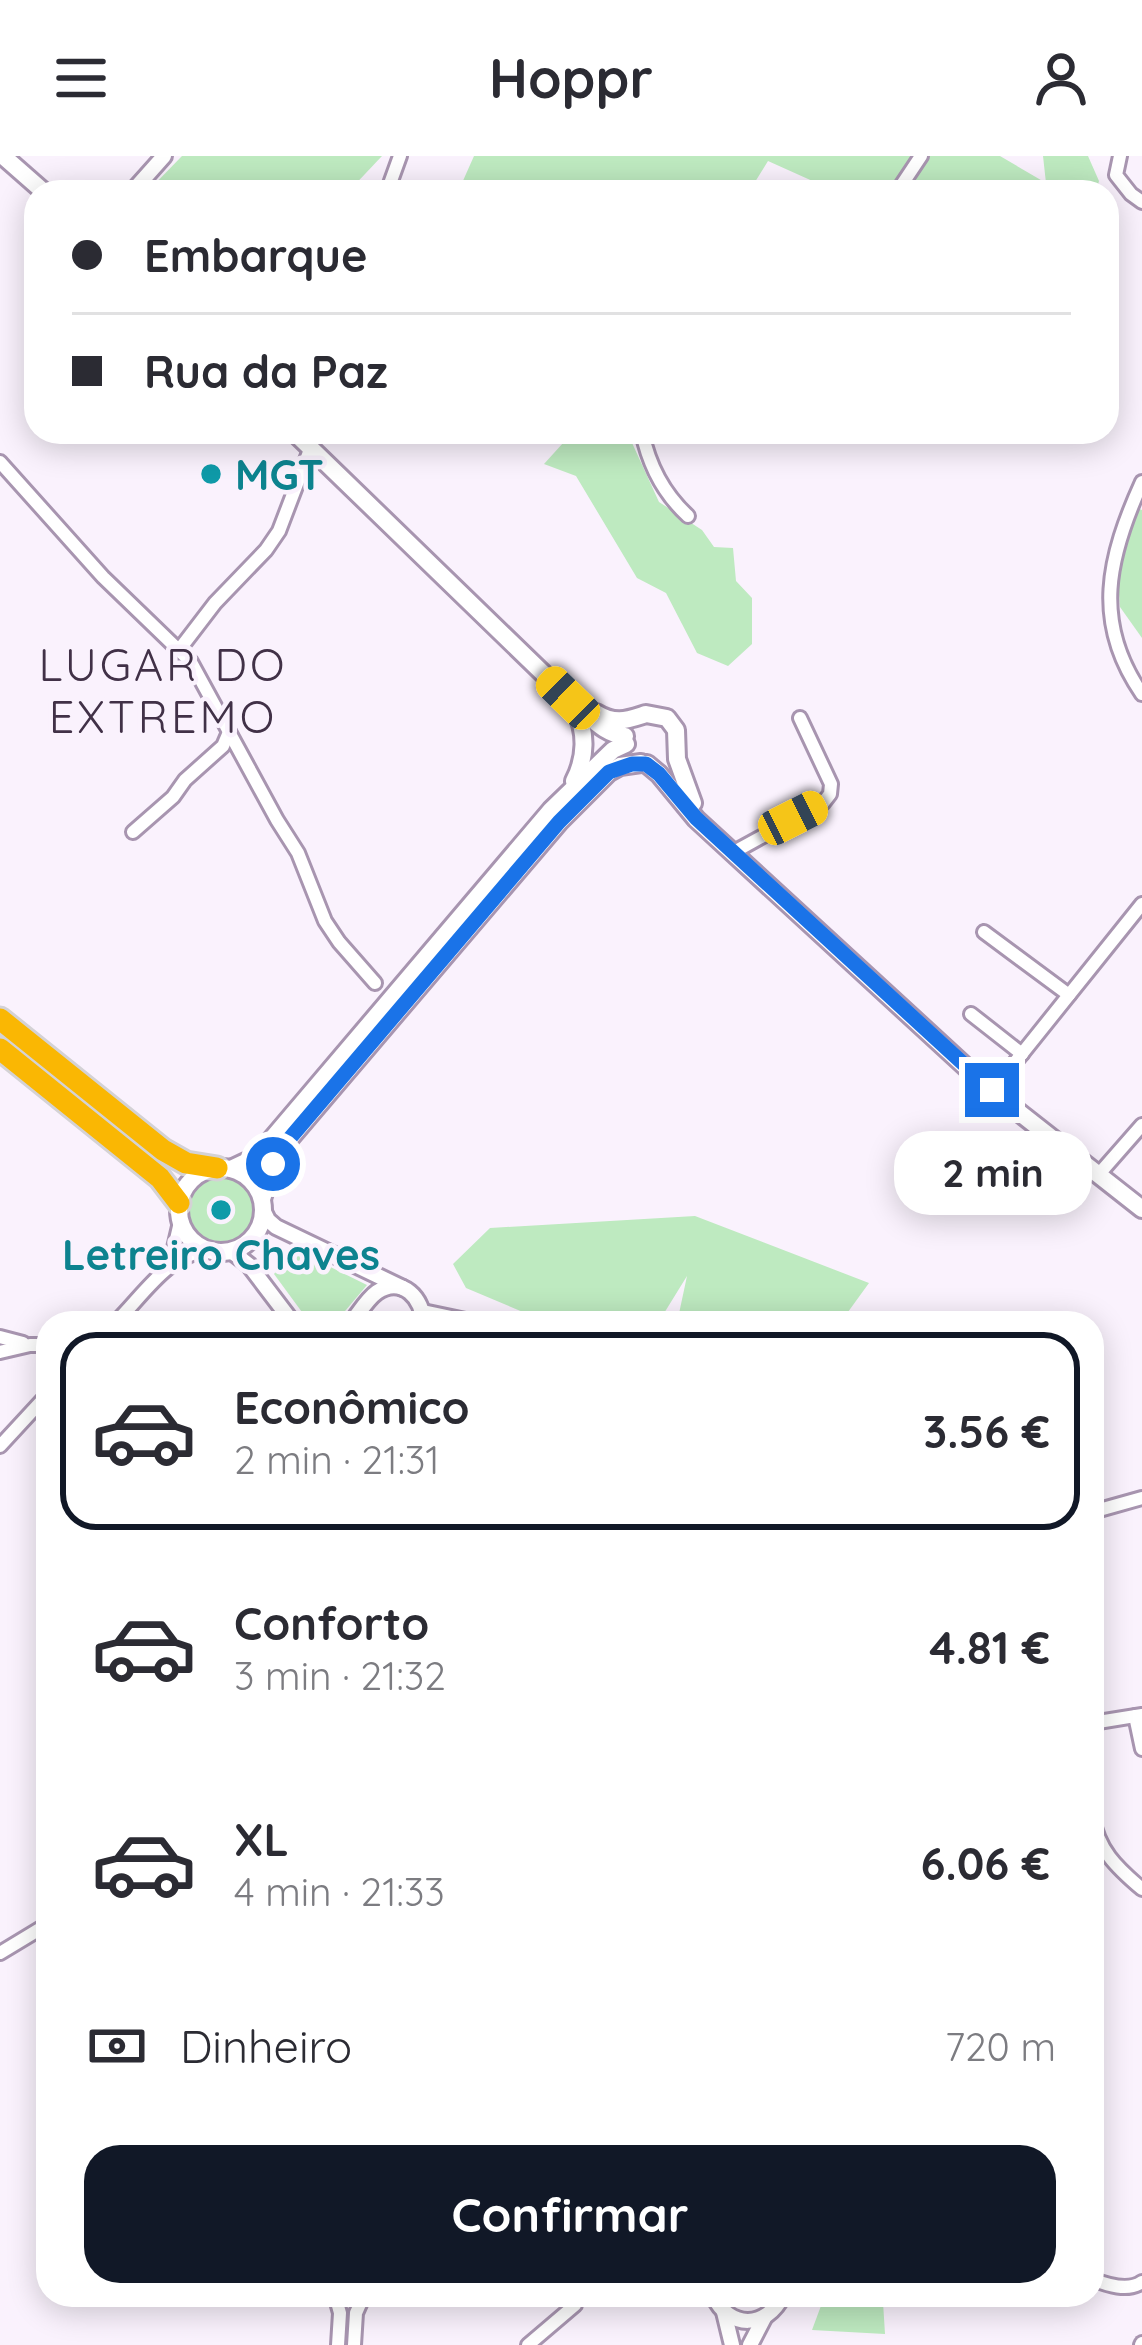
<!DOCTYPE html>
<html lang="pt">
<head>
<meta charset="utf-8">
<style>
  :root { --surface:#fff; --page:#f2f2f3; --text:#2b2b33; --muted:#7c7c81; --line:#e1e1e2; --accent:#111827 }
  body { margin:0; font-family:Quicksand,sans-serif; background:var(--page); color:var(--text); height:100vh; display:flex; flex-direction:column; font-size:45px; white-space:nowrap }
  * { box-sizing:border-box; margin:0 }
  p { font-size:39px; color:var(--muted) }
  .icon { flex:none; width:66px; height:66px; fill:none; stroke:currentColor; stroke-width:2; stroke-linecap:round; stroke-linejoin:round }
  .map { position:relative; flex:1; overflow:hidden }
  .side { position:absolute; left:36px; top:1155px; width:1068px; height:996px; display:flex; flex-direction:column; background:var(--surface); border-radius:36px; box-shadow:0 6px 30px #0003 }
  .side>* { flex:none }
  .hud { position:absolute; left:24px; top:24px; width:1095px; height:264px; border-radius:36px; box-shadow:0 6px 30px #0003; display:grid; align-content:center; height:264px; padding:0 48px; background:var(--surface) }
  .end { position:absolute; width:54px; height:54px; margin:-27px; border:15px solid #1a73e8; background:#fff; box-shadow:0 0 0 6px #fff }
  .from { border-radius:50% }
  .bubble { position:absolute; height:84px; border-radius:36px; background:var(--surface); box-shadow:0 6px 30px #0003; font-size:39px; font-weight:700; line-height:84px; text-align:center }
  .car { position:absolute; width:36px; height:72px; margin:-36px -18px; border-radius:15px; box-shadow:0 0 9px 3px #0007; background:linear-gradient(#f5c518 24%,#345 0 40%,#f5c518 0 76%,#345 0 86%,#f5c518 0) }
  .hud b { display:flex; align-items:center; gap:42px; height:114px; font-size:45px }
  .hud b+b { border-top:3px solid var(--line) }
  .hud i { width:30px; height:30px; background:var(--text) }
  ul { padding:21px 0 0; list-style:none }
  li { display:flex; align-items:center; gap:36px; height:198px; margin:0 24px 18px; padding:0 24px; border:6px solid transparent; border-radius:36px }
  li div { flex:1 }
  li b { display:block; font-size:45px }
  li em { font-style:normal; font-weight:700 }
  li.selected { border-color:var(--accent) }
  li>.icon { width:108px; height:108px; stroke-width:1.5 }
  .pay { display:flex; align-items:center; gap:30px; height:132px; padding:0 48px; font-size:45px }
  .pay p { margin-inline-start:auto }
  .button { display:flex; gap:24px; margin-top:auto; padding:24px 48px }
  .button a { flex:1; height:138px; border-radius:36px; background:var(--accent); color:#fff; font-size:48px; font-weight:700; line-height:138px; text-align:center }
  header { display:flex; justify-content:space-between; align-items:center; height:156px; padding:0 48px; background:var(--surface); font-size:54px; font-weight:700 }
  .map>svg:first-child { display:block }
  .green { fill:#beeac0 }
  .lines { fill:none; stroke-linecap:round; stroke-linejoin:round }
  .minor-casing { stroke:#a895b0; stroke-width:18 }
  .tertiary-casing { stroke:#a895b0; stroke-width:20 }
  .secondary-casing { stroke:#a895b0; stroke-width:22 }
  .motorway-casing { stroke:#d4d2d5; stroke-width:27 }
  .minor { stroke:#fff; stroke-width:12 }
  .tertiary { stroke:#fff; stroke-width:14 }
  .secondary { stroke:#fff; stroke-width:16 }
  .motorway { stroke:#fab703; stroke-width:21 }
  .route { stroke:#1a73e8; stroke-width:15 }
  .culture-dot { fill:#0f9aa8; stroke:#faf2fd; stroke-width:4.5 }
  .labels { text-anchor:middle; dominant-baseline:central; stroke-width:9; stroke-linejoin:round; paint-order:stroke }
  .culture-label { font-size:42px; font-weight:bold; fill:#0d838f; stroke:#faf2fd; text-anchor:start }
  .neighbourhood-label { font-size:45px; letter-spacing:3px; fill:#413147; stroke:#faf2fd }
</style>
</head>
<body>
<header><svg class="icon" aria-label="menu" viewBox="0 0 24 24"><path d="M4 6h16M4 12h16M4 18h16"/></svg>Hoppr<svg class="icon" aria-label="person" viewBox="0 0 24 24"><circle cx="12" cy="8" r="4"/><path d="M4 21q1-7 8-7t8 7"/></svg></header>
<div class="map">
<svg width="1142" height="2189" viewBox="0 0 1142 2189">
  <rect width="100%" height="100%" fill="#faf2fd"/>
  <g class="green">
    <polygon points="182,0 382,0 348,36 147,36"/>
    <polygon points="474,0 1000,0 1046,27 1043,0 1088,0 1099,25 1096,36 926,36 914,31 901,36 837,36 768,5 750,34 752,36 458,36"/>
    <polygon points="573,276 629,276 628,278 659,346 702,374 714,391 733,392 736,425 752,442 752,488 728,510 697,497 666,437 637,422 576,320 544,308"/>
    <polygon points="1137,352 1142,354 1142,482 1120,451 1115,388"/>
    <circle cx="221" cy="1054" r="34"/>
    <polygon points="695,1060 869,1127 840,1167 677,1167 687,1120 658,1167 549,1167 466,1132 453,1108 490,1072"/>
    <polygon points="294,1093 367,1129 335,1167 310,1167 274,1118"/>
    <polygon points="825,2139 860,2139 860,2143 882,2146 885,2139 942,2139 883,2146 885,2178 812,2174"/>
  </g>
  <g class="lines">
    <defs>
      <g id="minor">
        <polyline points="1120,0 1116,19 1131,38 1142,46"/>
        <polyline points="387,36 400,0"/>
        <polyline points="897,36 921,0"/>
        <path d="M642,276c7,34 21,61 46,84"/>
        <polyline points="0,306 103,421 191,506 277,664 298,697 325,765 339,786 375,827"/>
        <path d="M1142,326c-34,75 -50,140 0,212"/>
        <polyline points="179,494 215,447 266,394 279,375 311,291"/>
        <polyline points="133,676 173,641 185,624 223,590 229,576"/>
        <polyline points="734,696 823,647 830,638 831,628 800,562"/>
        <polyline points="984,776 1069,839"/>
        <polyline points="971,858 1022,898"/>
        <polyline points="992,935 1142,748"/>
        <polyline points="1099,1018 1142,969"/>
        <polyline points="166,1109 173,1096 180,1066"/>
        <polyline points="423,1155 480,1167"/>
        <polyline points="975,1166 975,1167"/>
        <path d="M115,1167c28,-27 51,-67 92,-73"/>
        <polyline points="0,1181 23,1187"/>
        <polyline points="0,1196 30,1189 48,1189"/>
        <polyline points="0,1290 48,1238"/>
        <polyline points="1092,1356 1142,1342"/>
        <polyline points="1135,1560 1142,1593"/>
        <polyline points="1092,1567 1142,1559"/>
        <path d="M1092,1659c6,35 24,52 50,74"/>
        <polyline points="0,1797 48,1768"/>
        <path d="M1092,2123c15,6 36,13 50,3"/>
        <polyline points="335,2139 340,2157 338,2189"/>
        <polyline points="354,2189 356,2157 364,2139"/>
        <polyline points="528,2189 575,2149"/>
        <polyline points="1141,2189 1142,2187"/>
      </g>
      <g id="tertiary">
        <polyline points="132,36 164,0"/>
        <polyline points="263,1054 268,1064 276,1071 403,1132"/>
        <polyline points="231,1095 249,1109 293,1167"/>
        <path d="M351,1167c8,-10 16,-24 26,-31 25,-17 47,7 46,31"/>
        <path d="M713,2139c16,35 54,34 70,0"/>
        <polyline points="724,2156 732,2189"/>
        <polyline points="750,2189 764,2162"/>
      </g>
      <g id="secondary">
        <polyline points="3,0 44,36"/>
        <path d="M294,276l289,280c13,11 26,23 42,24"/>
        <path d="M596,557c20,12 31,7 50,1l21,4 9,12 1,29 16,44"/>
        <polyline points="647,608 659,618 696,663 992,935 1142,1053"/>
        <path d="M574,625c12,-23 13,-49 1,-72"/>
        <circle cx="221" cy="1054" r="42"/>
        <polyline points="231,1013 250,1004 265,991 551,654 613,594 626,588"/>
        <polyline points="262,1043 273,1008 285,988 559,666 609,616 620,610 641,607"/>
      </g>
      <g id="motorway">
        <polyline points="0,863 163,994 186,1007 217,1012"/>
        <polyline points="0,893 160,1022 179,1047"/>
      </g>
    </defs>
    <use href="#minor" class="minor-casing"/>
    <use href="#tertiary" class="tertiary-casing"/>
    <use href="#secondary" class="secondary-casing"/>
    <use href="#motorway" class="motorway-casing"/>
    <use href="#minor" class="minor"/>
    <use href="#tertiary" class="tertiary"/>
    <use href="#secondary" class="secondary"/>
    <use href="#motorway" class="motorway"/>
  </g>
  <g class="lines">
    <polyline class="route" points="273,1008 285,988 559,666 609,616 632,608 646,608 659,618 696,662 992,934"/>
  </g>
  <g class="culture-dot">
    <circle cx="211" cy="318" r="12"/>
    <circle cx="221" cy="1054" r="12"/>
  </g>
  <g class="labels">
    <g class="culture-label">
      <text x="235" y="318">MGT</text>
      <text x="221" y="1098" text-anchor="middle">Letreiro Chaves</text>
    </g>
    <g class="neighbourhood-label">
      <text x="163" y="508">LUGAR DO<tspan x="163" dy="52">EXTREMO</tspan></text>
    </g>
  </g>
</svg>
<i class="end from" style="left:273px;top:1008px"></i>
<i class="end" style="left:992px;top:934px"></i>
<div class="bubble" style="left:894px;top:975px;width:198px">2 min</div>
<i class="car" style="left:568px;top:542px;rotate:314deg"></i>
<i class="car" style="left:793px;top:662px;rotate:63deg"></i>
<div class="hud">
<b><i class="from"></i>Embarque</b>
<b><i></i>Rua da Paz</b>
</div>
<section class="side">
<ul>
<li class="selected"><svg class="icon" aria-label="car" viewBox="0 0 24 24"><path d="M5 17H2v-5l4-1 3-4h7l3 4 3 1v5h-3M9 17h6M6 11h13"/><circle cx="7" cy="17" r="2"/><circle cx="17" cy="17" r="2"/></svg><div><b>Econômico</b><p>2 min · 21:31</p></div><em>3.56 €</em></li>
<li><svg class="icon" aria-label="car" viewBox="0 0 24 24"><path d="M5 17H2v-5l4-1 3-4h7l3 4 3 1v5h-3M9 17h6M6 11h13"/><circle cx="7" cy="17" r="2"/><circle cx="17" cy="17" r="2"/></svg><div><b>Conforto</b><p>3 min · 21:32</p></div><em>4.81 €</em></li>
<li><svg class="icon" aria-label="car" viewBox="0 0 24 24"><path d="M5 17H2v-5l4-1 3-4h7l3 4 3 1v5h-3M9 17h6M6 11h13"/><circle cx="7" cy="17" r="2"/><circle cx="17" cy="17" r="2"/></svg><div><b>XL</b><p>4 min · 21:33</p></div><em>6.06 €</em></li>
</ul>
<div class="pay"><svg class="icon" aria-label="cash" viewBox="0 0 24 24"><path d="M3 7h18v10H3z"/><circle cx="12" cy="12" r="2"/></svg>Dinheiro<p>720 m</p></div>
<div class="button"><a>Confirmar</a></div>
</section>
</div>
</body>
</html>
